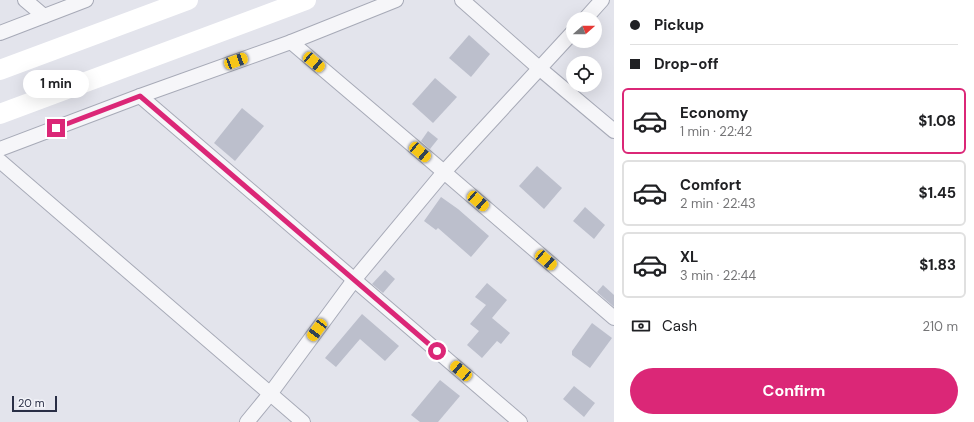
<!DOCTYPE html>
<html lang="en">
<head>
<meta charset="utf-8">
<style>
  :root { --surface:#fff; --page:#f6f6f6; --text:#202124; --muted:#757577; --line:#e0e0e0; --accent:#db2777 }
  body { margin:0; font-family:"DM Sans",sans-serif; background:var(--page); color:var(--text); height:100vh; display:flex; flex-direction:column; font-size:15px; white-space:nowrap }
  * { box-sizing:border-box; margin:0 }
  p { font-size:13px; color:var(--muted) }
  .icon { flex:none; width:22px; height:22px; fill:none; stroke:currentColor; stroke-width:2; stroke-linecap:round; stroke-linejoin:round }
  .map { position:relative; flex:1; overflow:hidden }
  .panel { display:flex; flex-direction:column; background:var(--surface); width:360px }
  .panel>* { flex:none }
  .banner { display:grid; align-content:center; height:88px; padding:0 16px; background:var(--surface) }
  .needle { width:26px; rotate:69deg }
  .tools { position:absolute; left:566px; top:12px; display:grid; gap:8px }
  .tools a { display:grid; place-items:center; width:36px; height:36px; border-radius:50%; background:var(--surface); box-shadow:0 4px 16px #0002; font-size:20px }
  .scale { position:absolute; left:12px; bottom:10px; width:45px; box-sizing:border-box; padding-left:4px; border:2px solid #292e45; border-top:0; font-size:11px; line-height:14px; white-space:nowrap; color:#292e45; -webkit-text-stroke:3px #f3f4f9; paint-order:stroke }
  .end { position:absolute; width:18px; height:18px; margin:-9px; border:5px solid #db2777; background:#fff; box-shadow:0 0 0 2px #fff }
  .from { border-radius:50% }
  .bubble { position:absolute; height:28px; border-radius:14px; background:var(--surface); box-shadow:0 4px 16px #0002; font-size:13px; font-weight:700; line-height:28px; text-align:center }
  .car { position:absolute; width:12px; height:24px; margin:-12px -6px; border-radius:5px; box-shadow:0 0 3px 1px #0007; background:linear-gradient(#f5c518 24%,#345 0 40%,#f5c518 0 76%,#345 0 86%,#f5c518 0) }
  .banner b { display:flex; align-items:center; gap:14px; height:38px; font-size:15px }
  .banner b+b { border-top:1px solid var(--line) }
  .banner i { width:10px; height:10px; background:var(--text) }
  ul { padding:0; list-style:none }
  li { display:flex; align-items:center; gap:12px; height:66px; margin:0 8px 6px; padding:0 8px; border:2px solid var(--line); border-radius:6px }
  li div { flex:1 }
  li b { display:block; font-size:15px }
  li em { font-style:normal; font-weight:700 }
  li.on { border-color:var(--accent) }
  li>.icon { width:36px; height:36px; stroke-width:1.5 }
  .pay { display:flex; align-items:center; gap:10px; height:44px; padding:0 16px; font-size:15px }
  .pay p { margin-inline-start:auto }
  .action { display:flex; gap:8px; margin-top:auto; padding:8px 16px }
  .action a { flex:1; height:46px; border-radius:24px; background:var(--accent); color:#fff; font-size:16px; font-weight:700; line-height:46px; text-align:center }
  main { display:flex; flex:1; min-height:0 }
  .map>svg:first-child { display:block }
  .building { fill:#bcbfcc }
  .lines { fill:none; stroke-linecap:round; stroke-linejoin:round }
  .street-casing { stroke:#a7aab7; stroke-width:16 }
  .street { stroke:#f6f6f9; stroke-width:14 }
  .secondary { stroke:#fff; stroke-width:20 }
  .route { stroke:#db2777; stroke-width:5 }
</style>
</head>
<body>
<main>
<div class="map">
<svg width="614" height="422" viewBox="0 0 614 422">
  <rect width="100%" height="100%" fill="#e3e4ec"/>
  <g class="building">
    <polygon points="469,35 490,54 471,77 449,58"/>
    <polygon points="435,78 457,97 433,123 412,104"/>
    <polygon points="242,108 264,126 235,161 214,143"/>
    <polygon points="428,131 438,139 430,149 421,141"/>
    <polygon points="537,166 562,188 544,209 519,186"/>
    <polygon points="441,197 458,209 489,236 471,257 438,228 436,230 424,221"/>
    <polygon points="585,207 605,225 594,239 573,221"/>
    <polygon points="385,270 395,279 383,293 372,284"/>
    <polygon points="487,283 507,300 492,318 510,333 501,344 497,341 482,358 467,345 479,331 470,324 486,305 475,297"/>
    <polygon points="603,285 614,295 614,307 597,292"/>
    <polygon points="362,314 399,346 385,361 360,339 336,367 325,358"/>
    <polygon points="592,323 612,338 590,368 572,355 572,351"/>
    <polygon points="440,380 460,396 438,422 420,422 411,415"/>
    <polygon points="574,386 595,403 584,417 563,399"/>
  </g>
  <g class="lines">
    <defs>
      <g id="street">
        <polyline points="25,0 44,16"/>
        <polyline points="462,0 539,68 614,131"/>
        <polyline points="585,19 602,0"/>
        <polyline points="0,33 86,0"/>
        <polyline points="291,42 444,172 614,318"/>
        <polyline points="140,96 520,422"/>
        <polyline points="0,149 140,96 291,42 396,0"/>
        <polyline points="0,161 303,422"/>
        <polyline points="247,422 270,394 354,280 444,172 573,32"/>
      </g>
    </defs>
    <use href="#street" class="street-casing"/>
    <use href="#street" class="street"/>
    <g class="secondary">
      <polyline points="0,70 188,0"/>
      <polyline points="0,114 306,0"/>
    </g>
  </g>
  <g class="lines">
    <polyline class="route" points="56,128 140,96 437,351"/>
  </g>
</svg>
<div class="tools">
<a><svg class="needle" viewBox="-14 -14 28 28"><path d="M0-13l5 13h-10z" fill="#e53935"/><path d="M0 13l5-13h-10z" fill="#757577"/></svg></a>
<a><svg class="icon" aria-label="locate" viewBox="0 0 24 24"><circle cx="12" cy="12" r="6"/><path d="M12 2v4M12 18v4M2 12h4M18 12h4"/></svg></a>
</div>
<div class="scale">20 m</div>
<i class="end from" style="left:437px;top:351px"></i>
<i class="end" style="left:56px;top:128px"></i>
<div class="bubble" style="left:23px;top:70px;width:66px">1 min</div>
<i class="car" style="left:236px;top:61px;rotate:70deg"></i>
<i class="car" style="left:314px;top:62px;rotate:130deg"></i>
<i class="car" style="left:420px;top:152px;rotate:130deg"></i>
<i class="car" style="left:478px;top:201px;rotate:131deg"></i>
<i class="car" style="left:546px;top:260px;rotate:131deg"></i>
<i class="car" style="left:317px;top:330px;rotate:217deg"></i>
<i class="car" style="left:461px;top:371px;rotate:310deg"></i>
</div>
<section class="panel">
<div class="banner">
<b><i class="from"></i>Pickup</b>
<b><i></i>Drop-off</b>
</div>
<ul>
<li class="on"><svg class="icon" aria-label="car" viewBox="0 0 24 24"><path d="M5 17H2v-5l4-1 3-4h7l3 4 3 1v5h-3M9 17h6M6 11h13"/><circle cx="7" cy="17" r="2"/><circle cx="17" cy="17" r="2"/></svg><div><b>Economy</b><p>1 min · 22:42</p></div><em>$1.08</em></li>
<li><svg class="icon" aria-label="car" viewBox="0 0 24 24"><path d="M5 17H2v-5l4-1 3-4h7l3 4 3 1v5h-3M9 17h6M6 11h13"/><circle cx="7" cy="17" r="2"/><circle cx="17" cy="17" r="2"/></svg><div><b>Comfort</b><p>2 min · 22:43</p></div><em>$1.45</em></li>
<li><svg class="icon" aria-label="car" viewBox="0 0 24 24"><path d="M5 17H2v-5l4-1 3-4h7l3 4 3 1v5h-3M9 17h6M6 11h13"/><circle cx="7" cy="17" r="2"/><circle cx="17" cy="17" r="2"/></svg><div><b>XL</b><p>3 min · 22:44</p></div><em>$1.83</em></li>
</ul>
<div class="pay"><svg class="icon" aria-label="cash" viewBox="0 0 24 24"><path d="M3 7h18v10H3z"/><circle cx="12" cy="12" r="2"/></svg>Cash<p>210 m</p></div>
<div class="action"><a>Confirm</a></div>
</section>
</main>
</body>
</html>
